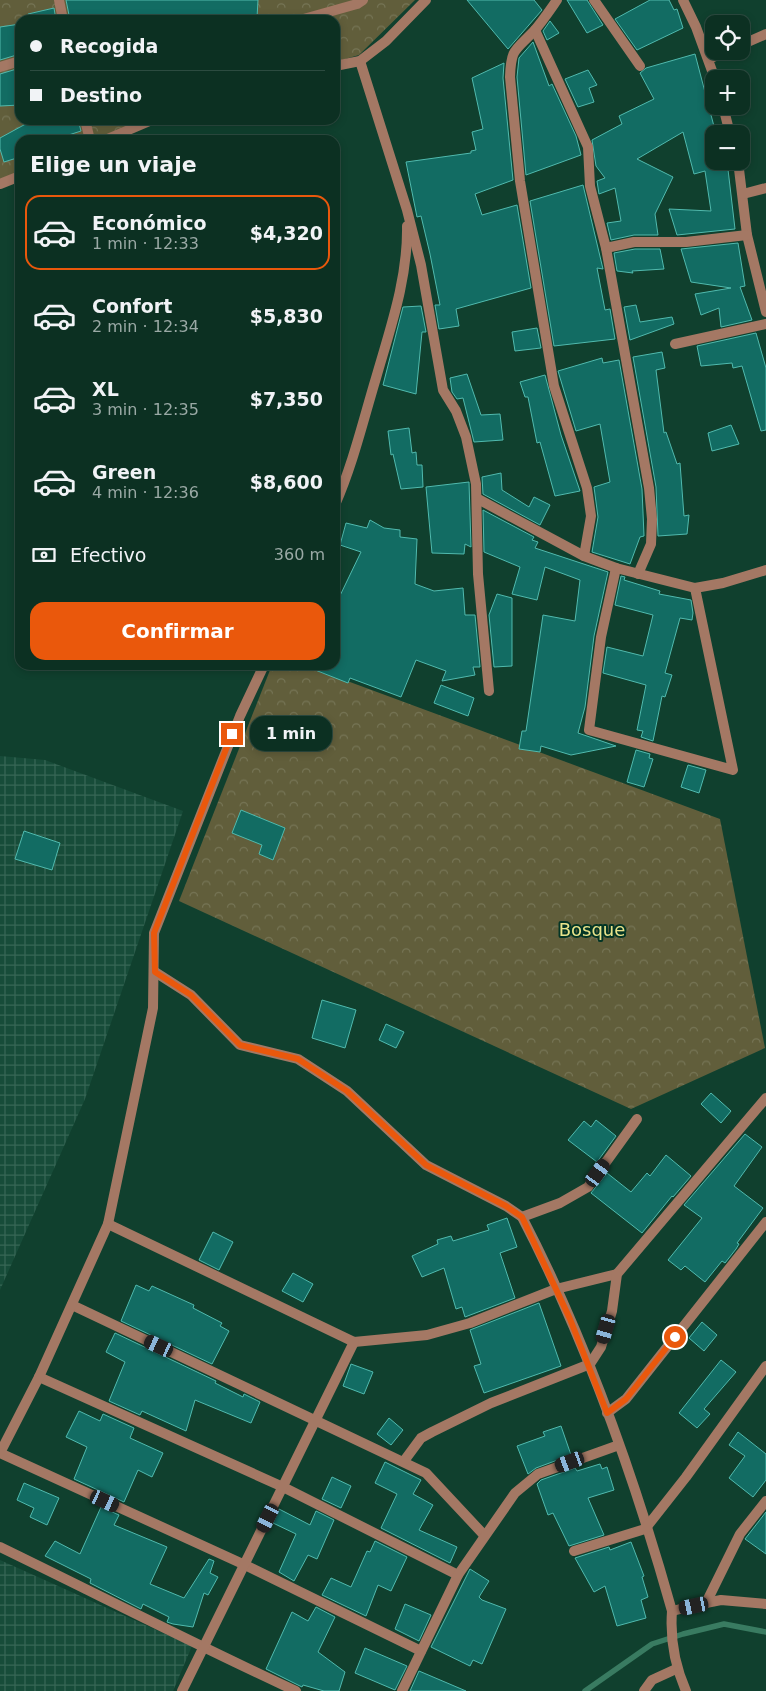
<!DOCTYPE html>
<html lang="es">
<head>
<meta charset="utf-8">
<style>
  :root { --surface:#0c3022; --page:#1a3c2f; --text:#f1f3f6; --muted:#9aa9a5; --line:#2c4b40; --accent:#ea580c }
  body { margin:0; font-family:"DejaVu Sans",sans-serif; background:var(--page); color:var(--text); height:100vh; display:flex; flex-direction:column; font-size:19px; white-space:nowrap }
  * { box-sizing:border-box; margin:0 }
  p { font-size:16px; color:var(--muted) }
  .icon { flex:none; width:28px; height:28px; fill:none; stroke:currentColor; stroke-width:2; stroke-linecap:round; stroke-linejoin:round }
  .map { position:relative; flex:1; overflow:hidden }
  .sheet { position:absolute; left:15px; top:135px; width:325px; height:535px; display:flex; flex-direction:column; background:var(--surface); border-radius:15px; box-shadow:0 2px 8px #0003,0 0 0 1px var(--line) }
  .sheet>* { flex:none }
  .guide { position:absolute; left:15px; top:15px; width:325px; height:110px; border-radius:15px; box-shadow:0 2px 8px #0003,0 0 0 1px var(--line); display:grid; align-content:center; height:110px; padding:0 15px; background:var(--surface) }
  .controls { position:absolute; left:705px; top:15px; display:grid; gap:10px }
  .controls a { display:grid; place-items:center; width:45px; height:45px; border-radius:10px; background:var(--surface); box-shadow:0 2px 8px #0003,0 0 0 1px var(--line); font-size:25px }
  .end { position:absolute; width:22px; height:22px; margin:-11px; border:6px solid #ea580c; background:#fff; box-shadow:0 0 0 2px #fff }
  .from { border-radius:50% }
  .bubble { position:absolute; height:35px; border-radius:15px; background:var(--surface); box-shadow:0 2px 8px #0003,0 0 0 1px var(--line); font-size:16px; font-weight:700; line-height:35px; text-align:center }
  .car { position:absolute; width:15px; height:30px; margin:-15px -8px; border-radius:6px; box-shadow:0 0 4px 1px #0007; background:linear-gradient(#222 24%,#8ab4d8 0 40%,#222 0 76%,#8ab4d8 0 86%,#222 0) }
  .guide b { display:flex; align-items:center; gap:18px; height:48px; font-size:19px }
  .guide b+b { border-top:1px solid var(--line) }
  .guide i { width:12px; height:12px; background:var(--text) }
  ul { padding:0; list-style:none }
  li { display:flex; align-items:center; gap:15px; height:75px; margin:0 10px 8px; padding:0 5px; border:2px solid transparent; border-radius:15px }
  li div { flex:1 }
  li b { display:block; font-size:19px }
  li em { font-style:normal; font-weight:700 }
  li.active { border-color:var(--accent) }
  li>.icon { width:45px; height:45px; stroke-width:1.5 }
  h2 { padding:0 15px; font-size:22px; line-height:60px }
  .pay { display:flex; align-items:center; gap:12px; height:55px; padding:0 15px; font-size:19px }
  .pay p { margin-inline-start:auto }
  .action { display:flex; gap:10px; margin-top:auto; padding:10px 15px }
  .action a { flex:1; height:58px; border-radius:15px; background:var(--accent); color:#fff; font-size:20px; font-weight:700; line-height:58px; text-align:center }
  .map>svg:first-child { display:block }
  .industrial { fill:url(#industrial-grid) }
  .forest { fill:url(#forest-crowns) }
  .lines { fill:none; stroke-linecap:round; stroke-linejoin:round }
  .stream { stroke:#397b61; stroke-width:5.5 }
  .building { fill:#126c63; stroke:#50baae }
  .pedestrian { stroke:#a47864; stroke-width:10 }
  .minor { stroke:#a47864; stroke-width:10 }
  .tertiary { stroke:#a47864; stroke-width:10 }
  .route { stroke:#ea580c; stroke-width:6 }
  .labels { text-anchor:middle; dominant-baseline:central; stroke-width:4; stroke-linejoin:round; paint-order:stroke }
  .park-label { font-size:18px; fill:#eae48b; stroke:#033525 }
</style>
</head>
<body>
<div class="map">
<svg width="766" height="1691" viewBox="0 0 766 1691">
  <defs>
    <pattern id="industrial-grid" width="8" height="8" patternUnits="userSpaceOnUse" patternTransform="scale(1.25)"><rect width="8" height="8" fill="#174c39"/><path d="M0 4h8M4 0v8" fill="none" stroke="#376655"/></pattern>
    <pattern id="forest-crowns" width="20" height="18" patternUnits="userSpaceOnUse" patternTransform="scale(1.25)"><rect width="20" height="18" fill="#615e3b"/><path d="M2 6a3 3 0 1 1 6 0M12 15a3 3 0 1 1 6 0" fill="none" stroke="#767556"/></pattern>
  </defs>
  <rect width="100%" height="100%" fill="#10402e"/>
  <g class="industrial">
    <polygon points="0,756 45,760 183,811 85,1099 0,1290"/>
    <polygon points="0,1560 192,1646 173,1691 0,1691"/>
  </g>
  <g class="forest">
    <polygon points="0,0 415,0 359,55 335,62 335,20 20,20 20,120 155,120 93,140 20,140 20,171 0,180"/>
    <polygon points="272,665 304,665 720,819 765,1048 631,1109 179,901"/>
  </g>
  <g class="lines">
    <polyline class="stream" points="585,1691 652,1644 683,1634 724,1624 766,1632"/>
  </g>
  <g class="building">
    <polygon points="66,0 258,0 257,18 233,20 70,20"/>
    <polygon points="467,0 534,0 542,10 508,49"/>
    <polygon points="567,0 587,0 603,25 587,33"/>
    <polygon points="650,0 669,0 674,10 677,9 683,28 637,50 615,19"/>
    <polygon points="54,8 56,20 29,20 28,14"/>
    <polygon points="550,21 559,33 547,40 543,31"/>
    <polygon points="20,24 20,54 0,60 0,27"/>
    <polygon points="533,42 549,86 552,84 576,136 581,155 526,175 517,77 519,58"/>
    <polygon points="695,54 716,134 714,134 714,161 727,161 735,229 677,235 669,209 711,211 705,171 694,174 683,132 637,159 673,177 655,214 658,235 634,235 611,240 607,223 621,221 615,188 599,194 597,181 605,178 596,166 592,140 622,124 619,116 654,99 640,73 646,68"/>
    <polygon points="504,63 503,78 513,180 475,194 482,215 517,205 531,288 456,309 459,326 439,329 435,305 440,305 430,254 421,216 417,217 406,162 471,153 471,151 476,150 472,132 483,129 472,78"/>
    <polygon points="20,68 20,105 0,106 0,74"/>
    <polygon points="588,70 597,85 589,88 594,102 578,107 565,79"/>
    <polygon points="33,120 78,120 81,131 53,140 20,140 20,157 4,162 0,149 0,138"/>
    <polygon points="583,185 603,269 597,268 605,310 610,309 615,339 554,346 530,201"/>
    <polygon points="738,243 745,286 740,287 752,320 721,327 719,308 701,315 695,294 731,288 691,282 681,249"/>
    <polygon points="635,249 660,249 664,269 632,271 633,273 617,271 614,253"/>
    <polygon points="636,305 640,322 672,317 674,324 630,340 624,307"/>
    <polygon points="421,306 426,332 422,332 416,394 383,385 403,307"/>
    <polygon points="537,328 541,348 515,351 512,332"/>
    <polygon points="756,333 766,368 766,430 761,431 742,366 733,368 732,363 701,366 697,346"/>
    <polygon points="662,352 665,368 656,370 664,433 666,432 677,464 680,463 684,516 689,515 687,534 658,536 656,487 633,357"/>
    <polygon points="602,358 603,363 619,360 642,489 644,536 640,537 630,564 592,552 598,517 594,487 610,482 600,424 576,431 558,371"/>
    <polygon points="467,374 481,415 500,414 503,440 474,442 463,398 457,399 452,392 450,378"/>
    <polygon points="545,375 561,435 580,491 555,496 540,442 537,443 528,397 525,397 520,382"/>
    <polygon points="731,425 739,444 712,451 708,433"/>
    <polygon points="409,428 412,453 416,452 417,465 422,465 423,487 401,489 393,454 391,455 388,431"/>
    <polygon points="501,473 502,490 529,507 534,497 550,505 540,525 483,494 482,477"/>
    <polygon points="469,482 471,547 465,544 464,554 432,553 426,487"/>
    <polygon points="483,510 534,537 532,540 538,542 535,548 608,572 594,636 585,707 578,733 616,746 571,755 541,746 540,752 519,749 522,731 526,731 543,615 575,621 580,580 545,567 537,600 512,594 520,567 484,552"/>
    <polygon points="370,520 384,528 400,530 400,537 417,539 415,584 434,591 463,588 465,615 475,615 480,667 473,667 475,675 442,681 446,671 416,660 401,697 350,678 348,683 305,666 335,665 335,606 361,552 340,545 346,523 367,528"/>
    <polygon points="621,576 625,577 624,580 660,591 659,594 691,600 693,613 692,620 680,618 665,673 672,675 665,697 662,696 653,741 641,737 643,731 637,730 646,685 603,673 607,647 643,656 653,615 615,605"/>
    <polygon points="497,594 512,598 512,666 494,667 489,615"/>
    <polygon points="441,685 474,698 468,716 434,703"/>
    <polygon points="636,750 650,754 649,758 653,759 644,787 627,782"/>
    <polygon points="688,765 706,770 699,793 681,787"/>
    <polygon points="241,810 285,828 273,860 259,854 262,845 232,833"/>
    <polygon points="24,831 60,843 52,870 15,859"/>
    <polygon points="322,1000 356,1010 345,1048 312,1038"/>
    <polygon points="386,1024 404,1032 396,1048 379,1040"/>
    <polygon points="711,1093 731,1111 721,1123 701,1104"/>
    <polygon points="596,1120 616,1136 597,1162 568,1140 584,1121 591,1127"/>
    <polygon points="745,1134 762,1147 734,1186 763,1208 737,1243 739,1244 736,1249 725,1263 722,1261 705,1282 685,1266 681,1270 668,1260 702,1218 684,1205"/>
    <polygon points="666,1155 691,1176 673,1197 672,1196 642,1233 591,1193 607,1173 631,1192 647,1173 650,1176"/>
    <polygon points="507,1218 517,1247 500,1253 515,1298 465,1317 462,1307 456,1309 444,1268 422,1277 412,1256 438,1244 437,1240 451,1236 453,1241 489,1230 487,1225"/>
    <polygon points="213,1232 233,1242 219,1270 199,1260"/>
    <polygon points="293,1273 313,1284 303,1302 282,1291"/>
    <polygon points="136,1285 149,1291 152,1286 194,1305 193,1308 222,1323 220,1326 229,1331 212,1364 121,1321"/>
    <polygon points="539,1303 561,1366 484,1393 474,1366 481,1364 470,1330"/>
    <polygon points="702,1322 717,1335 704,1351 689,1338"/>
    <polygon points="115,1333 216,1381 215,1383 243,1397 244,1394 260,1402 251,1423 195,1400 186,1431 142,1411 140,1415 109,1401 125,1362 106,1352"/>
    <polygon points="721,1360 736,1372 704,1409 710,1414 697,1428 679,1413"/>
    <polygon points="351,1364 373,1372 364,1394 343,1386"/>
    <polygon points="79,1411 100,1421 103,1414 134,1428 130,1438 163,1453 152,1477 138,1470 124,1502 74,1479 87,1447 66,1437"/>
    <polygon points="389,1418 403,1430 391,1445 377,1434"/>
    <polygon points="561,1426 571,1455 536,1468 528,1474 517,1446 545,1436 543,1432"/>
    <polygon points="738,1432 766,1454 766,1480 753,1497 729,1478 745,1456 729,1445"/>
    <polygon points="385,1462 421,1480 413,1494 433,1505 419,1530 457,1547 450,1563 381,1528 397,1494 375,1483"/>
    <polygon points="600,1464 602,1469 607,1467 614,1490 588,1498 604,1535 569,1546 553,1513 548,1515 537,1484 541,1480 575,1468 577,1471"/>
    <polygon points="332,1477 351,1486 341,1508 322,1499"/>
    <polygon points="24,1483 59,1498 47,1525 30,1517 34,1508 17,1500"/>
    <polygon points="101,1507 119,1515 114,1525 167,1547 150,1584 184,1598 209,1559 214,1561 210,1573 218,1577 208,1595 204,1593 193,1627 173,1624 167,1622 169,1617 143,1604 141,1609 90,1583 91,1579 45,1556 55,1541 80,1554"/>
    <polygon points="279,1509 310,1525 316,1511 334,1520 317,1559 308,1555 294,1581 279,1572 296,1534 273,1523"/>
    <polygon points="766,1512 766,1554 745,1539"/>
    <polygon points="375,1541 407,1557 391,1591 378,1585 366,1616 322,1595 331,1578 351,1587 367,1551 370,1552"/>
    <polygon points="631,1542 644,1576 642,1577 648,1597 641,1600 646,1618 617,1626 605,1586 594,1592 575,1558 609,1547 610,1550"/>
    <polygon points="470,1569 489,1581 479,1597 482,1600 506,1609 482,1664 473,1660 470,1666 431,1647"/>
    <polygon points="405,1604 431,1615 419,1641 395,1629"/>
    <polygon points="316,1607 335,1617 318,1652 345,1672 339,1691 324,1691 303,1685 302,1687 266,1669 292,1612 308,1621"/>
    <polygon points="365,1648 407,1666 395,1690 355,1673"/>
    <polygon points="419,1671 466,1691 410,1691"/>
  </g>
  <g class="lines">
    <polyline class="pedestrian" points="478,499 584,556"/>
    <g class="minor">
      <polyline points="59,0 63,20"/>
      <path d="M557,0c-7,10 -15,22 -23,31 -19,20 -23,17 -24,46l10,104 34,205 33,102 4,28 -7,40 32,12 79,20 28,-5 43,-13"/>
      <polyline points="594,0 640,66"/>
      <polyline points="683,0 696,27 715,79"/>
      <polyline points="300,20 357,4 363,0"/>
      <polyline points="535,30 588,147 590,186 606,248 649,488 652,519 651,544 638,574"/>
      <polyline points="741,45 766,34"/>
      <polyline points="709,59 726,51"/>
      <polyline points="360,61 407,210 421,265 443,390 456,411 466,437 476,484 478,574 489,691"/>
      <polyline points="0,67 20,61"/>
      <polyline points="723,106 730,134"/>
      <polyline points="85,120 90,140"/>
      <polyline points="738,161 747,235 766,312"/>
      <polyline points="743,194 766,188"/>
      <polyline points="606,248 634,242 686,242 747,235"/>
      <polyline points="675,344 766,324"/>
      <path d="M335,505c18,-41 28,-84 41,-127 14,-49 32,-99 31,-152"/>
      <polyline points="616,568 601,637 589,730 733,770 695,588"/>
      <path d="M155,972l36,23 49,50 58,14 49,32 79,74 80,41 16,11c65,125 112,259 150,394 -2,27 3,55 14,80"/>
      <polyline points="522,1217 560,1203 588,1187 637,1119"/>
      <polyline points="108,1224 354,1342 427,1335 470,1323 556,1289 617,1274"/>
      <polyline points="72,1305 426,1473 484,1535"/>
      <polyline points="39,1377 283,1487 458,1575"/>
      <polyline points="607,1413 626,1399 766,1222"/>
      <polyline points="0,1453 39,1377 108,1224 153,1008 154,933 240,716 264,665"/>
      <polyline points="0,1453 245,1565 421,1651"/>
      <polyline points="404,1461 421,1438 432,1432 491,1403 590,1364 601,1347 612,1311 617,1274 766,1098"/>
      <path d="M0,1547c99,48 196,98 296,144"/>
      <polyline points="574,1551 645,1529 686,1477 766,1366"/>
      <polyline points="706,1603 721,1600 766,1604"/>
      <polyline points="672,1611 706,1603 740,1534 766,1501"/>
      <polyline points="182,1691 354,1342"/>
      <polyline points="402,1691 458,1575 515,1493 538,1474 619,1445"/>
      <polyline points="644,1691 652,1680 676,1669"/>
    </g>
    <g class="tertiary">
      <polyline points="335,66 360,61 386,41 426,0"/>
      <polyline points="105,140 152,120"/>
      <polyline points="0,184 20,176"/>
    </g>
  </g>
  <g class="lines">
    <polyline class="route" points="232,734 154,933 155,972 191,995 240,1045 298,1059 347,1091 426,1165 506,1206 522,1217 570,1319 607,1413 626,1399 675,1337"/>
  </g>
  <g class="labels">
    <g class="park-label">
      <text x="592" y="929">Bosque</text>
    </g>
  </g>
</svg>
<div class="controls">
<a><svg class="icon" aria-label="locate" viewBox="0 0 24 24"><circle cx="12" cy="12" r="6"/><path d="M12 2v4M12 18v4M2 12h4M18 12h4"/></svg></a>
<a>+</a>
<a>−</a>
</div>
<i class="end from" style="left:675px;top:1337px"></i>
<i class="end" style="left:232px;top:734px"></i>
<div class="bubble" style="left:250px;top:716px;width:82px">1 min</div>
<i class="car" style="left:598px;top:1173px;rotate:36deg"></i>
<i class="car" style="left:606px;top:1329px;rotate:196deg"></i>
<i class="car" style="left:159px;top:1346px;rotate:295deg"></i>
<i class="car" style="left:570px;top:1462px;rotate:250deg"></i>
<i class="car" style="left:105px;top:1501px;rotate:115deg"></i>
<i class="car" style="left:268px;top:1518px;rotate:206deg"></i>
<i class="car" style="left:694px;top:1606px;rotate:258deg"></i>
<div class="guide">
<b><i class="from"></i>Recogida</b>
<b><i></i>Destino</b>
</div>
<section class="sheet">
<h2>Elige un viaje</h2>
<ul>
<li class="active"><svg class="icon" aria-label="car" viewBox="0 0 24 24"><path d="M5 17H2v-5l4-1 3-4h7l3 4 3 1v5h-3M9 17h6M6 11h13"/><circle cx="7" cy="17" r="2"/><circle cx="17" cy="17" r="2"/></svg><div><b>Económico</b><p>1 min · 12:33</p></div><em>$4,320</em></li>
<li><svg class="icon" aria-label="car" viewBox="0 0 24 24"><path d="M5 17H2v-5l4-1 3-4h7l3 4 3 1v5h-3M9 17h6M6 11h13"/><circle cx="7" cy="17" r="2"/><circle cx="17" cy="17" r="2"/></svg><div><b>Confort</b><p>2 min · 12:34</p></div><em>$5,830</em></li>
<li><svg class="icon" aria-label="car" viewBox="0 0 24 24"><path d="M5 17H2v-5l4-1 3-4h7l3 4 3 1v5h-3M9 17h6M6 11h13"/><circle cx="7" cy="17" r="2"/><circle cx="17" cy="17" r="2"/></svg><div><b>XL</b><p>3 min · 12:35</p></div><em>$7,350</em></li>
<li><svg class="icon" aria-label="car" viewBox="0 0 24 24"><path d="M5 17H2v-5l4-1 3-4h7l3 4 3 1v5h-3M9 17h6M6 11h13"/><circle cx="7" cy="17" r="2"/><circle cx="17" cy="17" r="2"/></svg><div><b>Green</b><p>4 min · 12:36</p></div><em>$8,600</em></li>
</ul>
<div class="pay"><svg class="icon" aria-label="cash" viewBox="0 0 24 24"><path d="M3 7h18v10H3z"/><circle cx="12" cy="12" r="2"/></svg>Efectivo<p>360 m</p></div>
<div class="action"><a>Confirmar</a></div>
</section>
</div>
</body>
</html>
